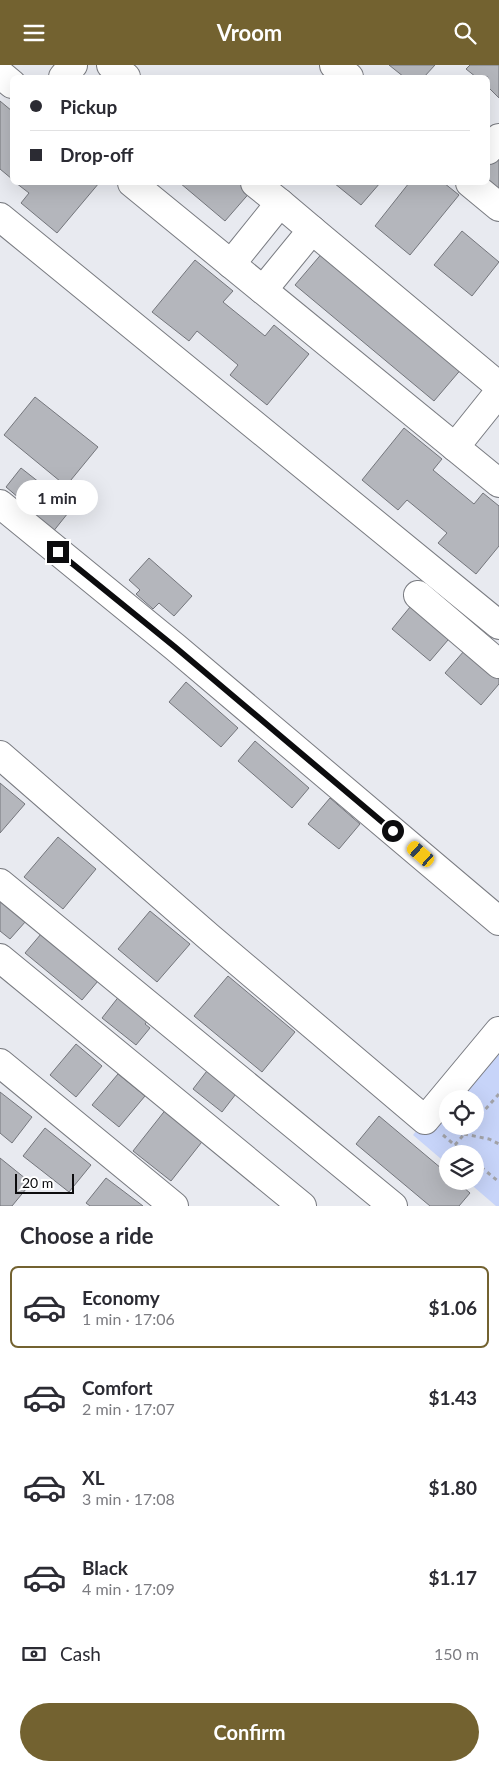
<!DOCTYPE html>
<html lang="en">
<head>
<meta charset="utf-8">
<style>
  :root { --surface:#fff; --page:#f7f7f7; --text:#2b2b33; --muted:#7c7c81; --line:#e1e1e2; --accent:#736230 }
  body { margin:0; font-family:Lato,sans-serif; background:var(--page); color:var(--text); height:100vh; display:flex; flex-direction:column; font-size:19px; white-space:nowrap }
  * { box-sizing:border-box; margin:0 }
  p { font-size:16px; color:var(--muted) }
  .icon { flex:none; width:28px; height:28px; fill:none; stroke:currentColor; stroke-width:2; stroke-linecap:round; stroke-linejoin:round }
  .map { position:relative; height:1141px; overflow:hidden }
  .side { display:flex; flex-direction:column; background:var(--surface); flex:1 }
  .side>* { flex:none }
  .banner { position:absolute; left:10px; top:10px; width:480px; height:110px; border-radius:8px; box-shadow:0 5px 20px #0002; display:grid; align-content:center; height:110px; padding:0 20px; background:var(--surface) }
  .controls { position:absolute; left:439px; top:1025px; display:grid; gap:10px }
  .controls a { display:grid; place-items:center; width:45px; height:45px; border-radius:50%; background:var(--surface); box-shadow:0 5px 20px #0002; font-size:25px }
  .scale { position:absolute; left:15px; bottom:12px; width:59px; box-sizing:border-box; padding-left:5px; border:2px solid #0c0c0e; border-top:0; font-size:14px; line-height:18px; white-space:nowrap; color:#0c0c0e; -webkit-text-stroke:4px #fff; paint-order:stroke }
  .end { position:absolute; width:22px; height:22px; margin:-11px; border:6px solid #0c0c0e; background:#fff; box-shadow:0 0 0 2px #fff }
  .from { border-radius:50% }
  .bubble { position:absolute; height:35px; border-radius:18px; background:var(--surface); box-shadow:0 5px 20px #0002; font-size:16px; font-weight:700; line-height:35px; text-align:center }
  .car { position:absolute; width:15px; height:30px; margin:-15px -8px; border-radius:6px; box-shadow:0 0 4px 1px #0007; background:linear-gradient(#f5c518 24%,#345 0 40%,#f5c518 0 76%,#345 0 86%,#f5c518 0) }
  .banner b { display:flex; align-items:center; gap:18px; height:48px; font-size:19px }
  .banner b+b { border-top:1px solid var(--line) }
  .banner i { width:12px; height:12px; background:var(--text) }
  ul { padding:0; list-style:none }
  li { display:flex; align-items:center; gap:15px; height:82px; margin:0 10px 8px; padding:0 10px; border:2px solid transparent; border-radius:8px }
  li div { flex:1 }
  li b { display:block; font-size:19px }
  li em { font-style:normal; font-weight:700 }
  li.on { border-color:var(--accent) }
  li>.icon { width:45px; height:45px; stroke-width:1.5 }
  h2 { padding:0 20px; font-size:22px; line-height:60px }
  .pay { display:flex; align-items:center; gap:12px; height:55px; padding:0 20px; font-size:19px }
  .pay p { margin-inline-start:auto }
  .button { display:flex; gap:10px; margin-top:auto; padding:10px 20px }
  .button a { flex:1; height:58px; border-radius:30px; background:var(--accent); color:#fff; font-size:20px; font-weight:700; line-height:58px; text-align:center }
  header { display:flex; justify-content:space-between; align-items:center; height:65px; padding:0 20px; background:var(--accent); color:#fff; font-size:22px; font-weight:700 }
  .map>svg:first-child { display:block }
  .green { fill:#c7d4f9; fill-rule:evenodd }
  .building { fill:#b4b6bc; stroke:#74767c }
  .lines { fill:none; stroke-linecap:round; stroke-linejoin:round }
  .minor-casing { stroke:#797b81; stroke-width:30 }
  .path { stroke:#a2a3a8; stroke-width:3; stroke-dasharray:4 4; stroke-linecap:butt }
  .minor { stroke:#fff; stroke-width:28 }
  .route { stroke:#0c0c0e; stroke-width:6 }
</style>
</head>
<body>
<header><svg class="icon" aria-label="menu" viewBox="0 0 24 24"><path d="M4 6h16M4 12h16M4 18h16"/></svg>Vroom<svg class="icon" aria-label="search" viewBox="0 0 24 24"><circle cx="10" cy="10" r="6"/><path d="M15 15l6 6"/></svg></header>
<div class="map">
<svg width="499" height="1141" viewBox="0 0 499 1141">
  <rect width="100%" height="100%" fill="#e8eaf0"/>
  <path class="green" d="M499,966v175h-3l-29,-25h8v-27h-27l-1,10 -34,-29zM448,1034h27v27h-27z"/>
  <g class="building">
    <polygon points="389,0 435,0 424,12 404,12"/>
    <polygon points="470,0 499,0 499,33 488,22 488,12 476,12 466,4"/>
    <polygon points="0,36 12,46 12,114 0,104"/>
    <polygon points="499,85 499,130 488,118 488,98"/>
    <polygon points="16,118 99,118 57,168 21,138 29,128"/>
    <polygon points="180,118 243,118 252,125 225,156"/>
    <polygon points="334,118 380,118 361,140"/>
    <polygon points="409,118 444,118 459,130 410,190 375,161"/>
    <polygon points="462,166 499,197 472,231 434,200"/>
    <polygon points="324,186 463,302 434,336 295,220"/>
    <polygon points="195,195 233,226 223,237 265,271 274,260 309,289 267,340 230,310 238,300 197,266 189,276 152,247"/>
    <polygon points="35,332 98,382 66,421 4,370"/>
    <polygon points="404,363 442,394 433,405 474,439 483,428 499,441 499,481 476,509 438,478 447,468 407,435 398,445 362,415"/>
    <polygon points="21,403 72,443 52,468 15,438 19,433 6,422"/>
    <polygon points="149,493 192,531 174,551 159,538 153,544 136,529 140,525 129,515"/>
    <polygon points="415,536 454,568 430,596 392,564"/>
    <polygon points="470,579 499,604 499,619 481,640 445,608"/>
    <polygon points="186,617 238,663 221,682 169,637"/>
    <polygon points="255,676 309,723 292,743 238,696"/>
    <polygon points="0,718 25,739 0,768"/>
    <polygon points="330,733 360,759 339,784 308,759"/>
    <polygon points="58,772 96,804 63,844 24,812"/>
    <polygon points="0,835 26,856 10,874 0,866"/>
    <polygon points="150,846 190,879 157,917 118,884"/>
    <polygon points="41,869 98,916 82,935 25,888"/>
    <polygon points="228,911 295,967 262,1007 194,951"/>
    <polygon points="120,930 149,954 145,959 150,963 136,980 102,953"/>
    <polygon points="76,979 102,1001 76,1032 50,1010"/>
    <polygon points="210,1002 239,1025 222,1047 193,1024"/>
    <polygon points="118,1009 145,1031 119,1062 92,1040"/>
    <polygon points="0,1027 32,1052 12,1078 0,1068"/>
    <polygon points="167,1043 205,1073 171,1116 133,1086"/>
    <polygon points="379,1051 448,1109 448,1116 456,1116 470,1128 459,1141 430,1141 356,1079"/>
    <polygon points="45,1063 91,1100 69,1127 23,1091"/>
    <polygon points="0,1093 31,1118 12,1141 0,1141"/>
    <polygon points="106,1113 143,1141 90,1141 86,1138"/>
  </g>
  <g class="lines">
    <defs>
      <g id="minor">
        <polyline points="111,0 126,12"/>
        <polyline points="334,0 349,12"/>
        <polyline points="0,9 12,19"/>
        <polyline points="63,12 73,0"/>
        <polyline points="488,85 499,73"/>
        <polyline points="132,118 499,418"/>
        <polyline points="470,118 499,142"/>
        <polyline points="0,152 499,560"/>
        <polyline points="312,165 499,321"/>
        <polyline points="231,199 280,138 255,118"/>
        <polyline points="263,225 312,165 280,138"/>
        <polyline points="455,382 499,327"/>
        <polyline points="0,439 175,582 499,856"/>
        <polyline points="418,530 499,599"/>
        <polyline points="0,690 209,872 425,1055 499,966"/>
        <polyline points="0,818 393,1141"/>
        <polyline points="0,893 302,1141"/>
        <polyline points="0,998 174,1141"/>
      </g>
    </defs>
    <use href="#minor" class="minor-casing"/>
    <g class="path">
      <polyline points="475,1056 499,1029"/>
      <polyline points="464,1069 489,1074 499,1079"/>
      <polyline points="443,1070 465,1089"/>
      <polyline points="455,1080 471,1061"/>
      <polyline points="475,1097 499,1117"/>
    </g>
    <use href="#minor" class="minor"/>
  </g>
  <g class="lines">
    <polyline class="route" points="58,487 175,582 393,766"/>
  </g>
</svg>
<div class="controls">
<a><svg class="icon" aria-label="locate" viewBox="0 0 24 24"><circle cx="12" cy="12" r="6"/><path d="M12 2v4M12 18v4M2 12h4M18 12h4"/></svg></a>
<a><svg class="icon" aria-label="layers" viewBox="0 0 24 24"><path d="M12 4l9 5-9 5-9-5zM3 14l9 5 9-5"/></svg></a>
</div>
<div class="scale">20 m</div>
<i class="end from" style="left:393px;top:766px"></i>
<i class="end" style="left:58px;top:487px"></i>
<div class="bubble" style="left:16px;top:415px;width:82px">1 min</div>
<i class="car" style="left:421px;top:789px;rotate:311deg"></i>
<div class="banner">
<b><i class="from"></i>Pickup</b>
<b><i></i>Drop-off</b>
</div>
</div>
<section class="side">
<h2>Choose a ride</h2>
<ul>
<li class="on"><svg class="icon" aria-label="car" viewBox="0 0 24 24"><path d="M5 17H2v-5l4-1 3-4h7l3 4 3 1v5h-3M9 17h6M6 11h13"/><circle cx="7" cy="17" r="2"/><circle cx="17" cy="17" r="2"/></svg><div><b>Economy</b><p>1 min · 17:06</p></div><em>$1.06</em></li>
<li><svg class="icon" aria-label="car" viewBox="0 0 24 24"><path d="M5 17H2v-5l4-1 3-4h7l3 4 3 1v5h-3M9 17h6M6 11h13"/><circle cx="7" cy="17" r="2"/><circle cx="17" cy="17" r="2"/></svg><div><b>Comfort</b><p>2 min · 17:07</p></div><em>$1.43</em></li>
<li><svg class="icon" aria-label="car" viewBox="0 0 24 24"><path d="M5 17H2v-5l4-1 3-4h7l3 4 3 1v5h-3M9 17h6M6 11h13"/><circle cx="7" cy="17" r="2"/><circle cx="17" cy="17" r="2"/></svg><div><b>XL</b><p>3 min · 17:08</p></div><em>$1.80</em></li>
<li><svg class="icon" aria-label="car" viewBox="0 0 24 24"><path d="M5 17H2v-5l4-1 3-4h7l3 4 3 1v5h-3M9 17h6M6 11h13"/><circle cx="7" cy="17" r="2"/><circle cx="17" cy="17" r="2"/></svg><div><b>Black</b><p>4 min · 17:09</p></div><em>$1.17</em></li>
</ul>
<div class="pay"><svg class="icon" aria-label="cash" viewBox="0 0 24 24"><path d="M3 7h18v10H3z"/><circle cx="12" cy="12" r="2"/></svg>Cash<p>150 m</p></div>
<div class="button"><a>Confirm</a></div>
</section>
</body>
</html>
